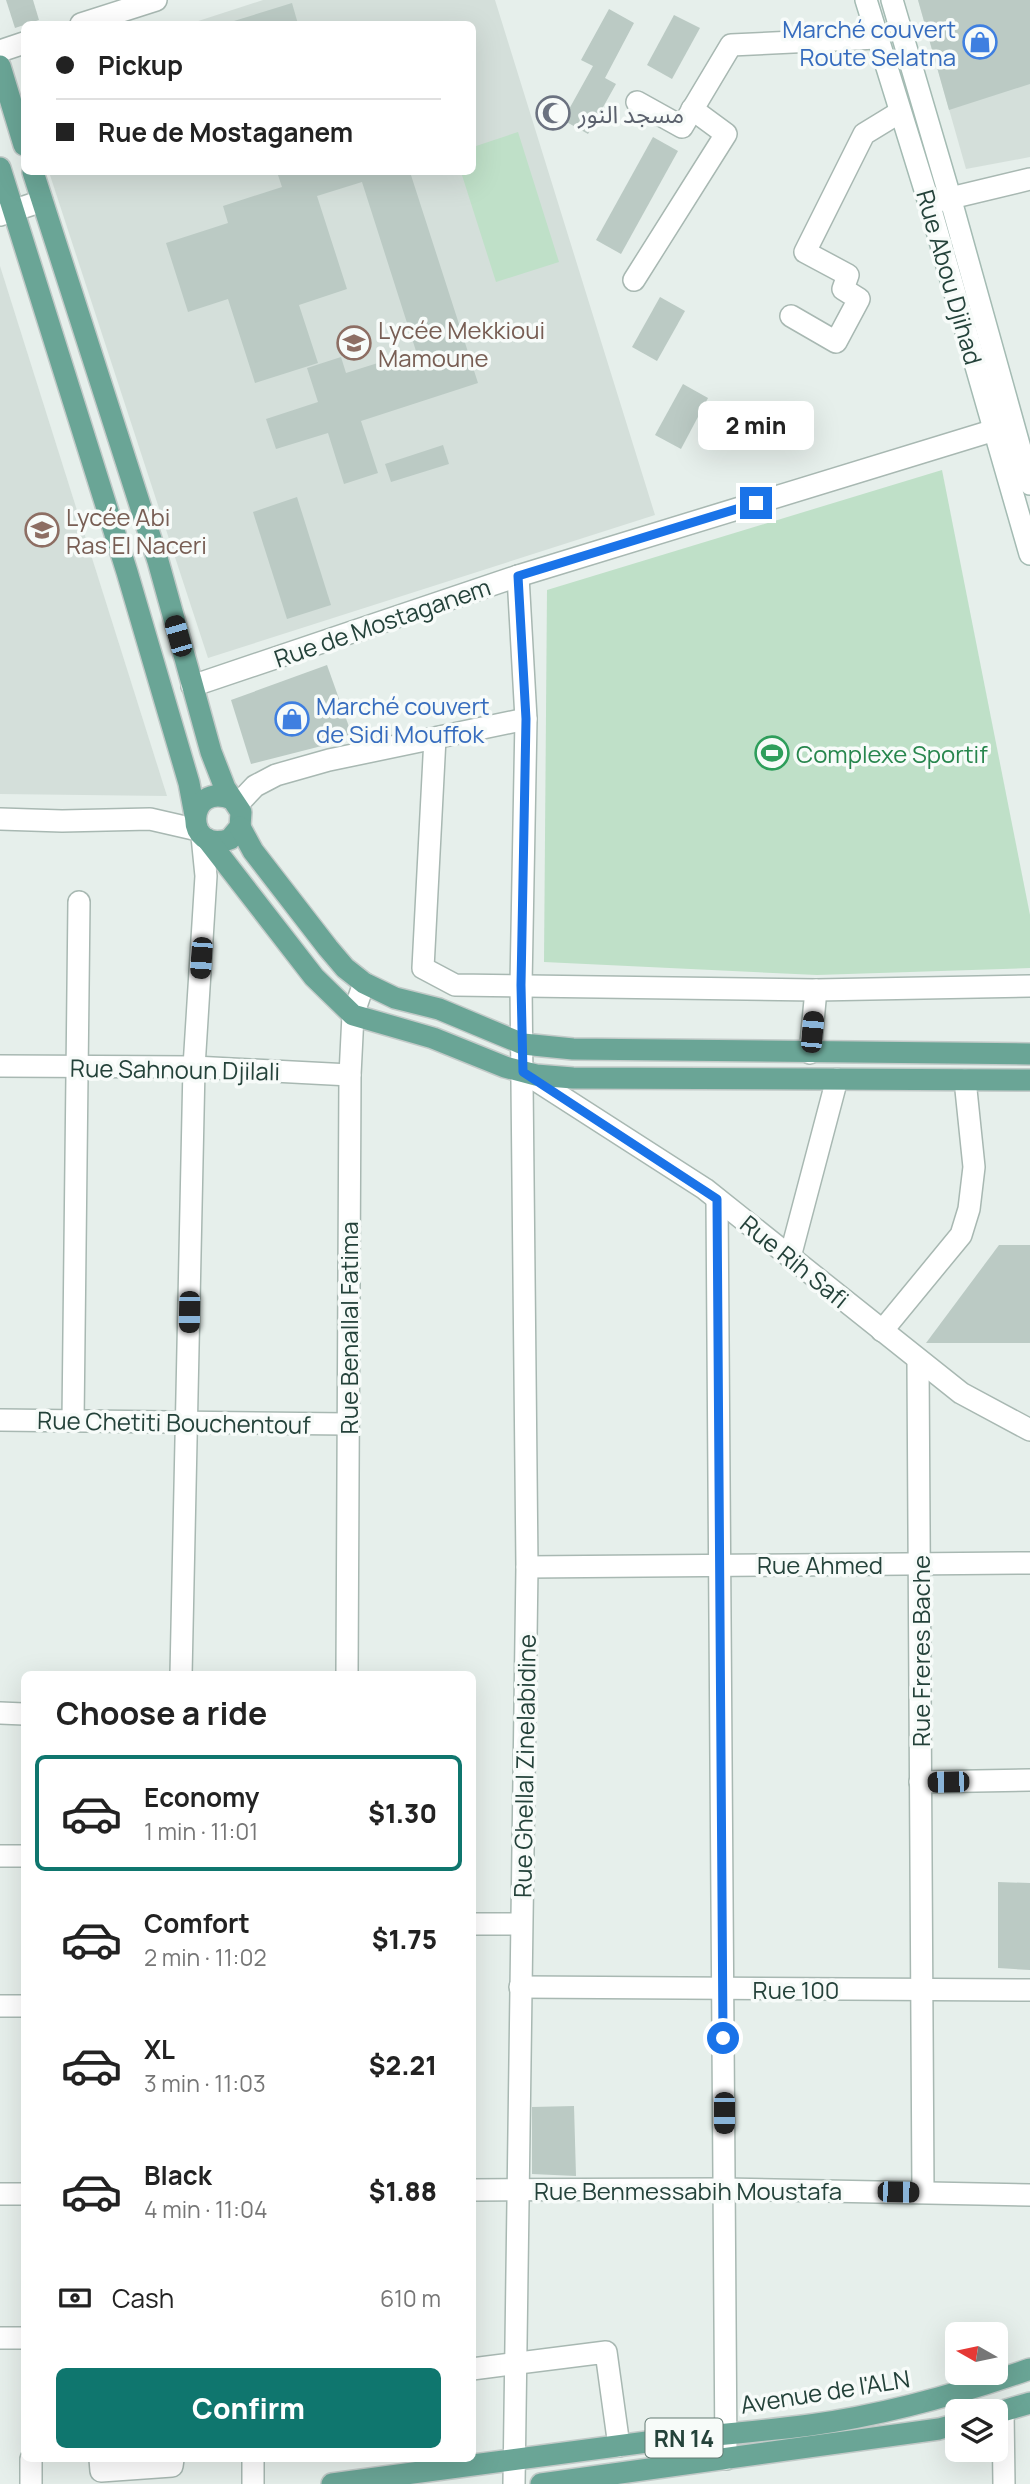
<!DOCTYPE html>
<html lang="en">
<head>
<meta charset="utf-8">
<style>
  :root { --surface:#fff; --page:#f6f6f6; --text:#222; --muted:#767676; --line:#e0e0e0; --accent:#0f766e }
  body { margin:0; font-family:Manrope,"Noto Sans Arabic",sans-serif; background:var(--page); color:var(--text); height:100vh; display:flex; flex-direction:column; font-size:26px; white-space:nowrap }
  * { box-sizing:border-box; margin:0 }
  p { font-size:23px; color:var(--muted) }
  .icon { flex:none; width:38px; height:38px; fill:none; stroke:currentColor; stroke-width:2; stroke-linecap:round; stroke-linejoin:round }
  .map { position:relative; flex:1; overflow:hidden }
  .details { position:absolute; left:21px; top:1671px; width:455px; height:791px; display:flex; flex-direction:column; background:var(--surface); border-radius:10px; box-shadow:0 7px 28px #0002 }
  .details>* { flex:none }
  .banner { position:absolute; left:21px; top:21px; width:455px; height:154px; border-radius:10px; box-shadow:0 7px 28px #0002; display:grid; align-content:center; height:154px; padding:0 35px; background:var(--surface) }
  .needle { width:46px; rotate:279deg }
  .controls { position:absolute; left:945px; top:2322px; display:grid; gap:14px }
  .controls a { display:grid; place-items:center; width:63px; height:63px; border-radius:10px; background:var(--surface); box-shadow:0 7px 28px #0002; font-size:35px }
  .end { position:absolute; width:32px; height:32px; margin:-16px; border:9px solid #1a73e8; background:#fff; box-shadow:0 0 0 4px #fff }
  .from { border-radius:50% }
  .bubble { position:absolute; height:49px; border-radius:10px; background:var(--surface); box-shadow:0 7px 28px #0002; font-size:23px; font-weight:800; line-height:49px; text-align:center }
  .car { position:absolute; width:21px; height:42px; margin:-21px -10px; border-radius:9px; box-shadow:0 0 5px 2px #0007; background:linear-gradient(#222 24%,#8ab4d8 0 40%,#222 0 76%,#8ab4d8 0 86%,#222 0) }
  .banner b { display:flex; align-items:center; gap:24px; height:66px; font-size:26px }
  .banner b+b { border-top:2px solid var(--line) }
  .banner i { width:18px; height:18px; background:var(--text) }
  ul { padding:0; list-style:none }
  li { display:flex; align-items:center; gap:21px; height:116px; margin:0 14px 10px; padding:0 21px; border:4px solid transparent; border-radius:10px }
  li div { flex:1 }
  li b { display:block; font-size:26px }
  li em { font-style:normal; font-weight:800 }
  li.selected { border-color:var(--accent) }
  li>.icon { width:63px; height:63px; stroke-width:1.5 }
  h2 { padding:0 35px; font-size:32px; line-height:84px }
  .pay { display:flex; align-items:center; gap:18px; height:77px; padding:0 35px; font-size:26px }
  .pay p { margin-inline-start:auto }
  .action { display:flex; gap:14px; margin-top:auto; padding:14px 35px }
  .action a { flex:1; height:80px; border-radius:10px; background:var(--accent); color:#fff; font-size:28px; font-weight:800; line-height:80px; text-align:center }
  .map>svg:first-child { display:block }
  .built { fill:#d4dfda }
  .green { fill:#bfe0c8 }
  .building { fill:#bbcac4 }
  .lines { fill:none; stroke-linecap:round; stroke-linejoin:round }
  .minor-casing { stroke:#a8b8b2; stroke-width:24 }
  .tertiary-casing { stroke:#a8b8b2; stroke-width:24 }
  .secondary-casing { stroke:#a4bbb3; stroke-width:24 }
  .primary-casing { stroke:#c2cac8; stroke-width:24 }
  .minor { stroke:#fff; stroke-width:21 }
  .tertiary { stroke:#fff; stroke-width:21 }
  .secondary { stroke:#fff; stroke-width:21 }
  .primary { stroke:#6aa596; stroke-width:21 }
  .route { stroke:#1a73e8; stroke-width:9 }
  .labels { text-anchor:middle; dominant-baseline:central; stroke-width:7; stroke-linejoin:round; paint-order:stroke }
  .shield { fill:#f7fbf9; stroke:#637a73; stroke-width:2 }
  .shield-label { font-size:23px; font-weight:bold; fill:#24423a }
  .shop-label { font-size:24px; fill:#366cbe; stroke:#f7fbf9; text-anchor:end }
  .worship-label { font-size:24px; fill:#5b616d; stroke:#f7fbf9; text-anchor:start }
  .street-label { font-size:24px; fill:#24423a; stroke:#f7fbf9 }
  .education-label { font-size:24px; fill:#785e54; stroke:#f7fbf9; text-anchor:start }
  .leisure-label { font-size:24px; fill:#27864d; stroke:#f7fbf9; text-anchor:start }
</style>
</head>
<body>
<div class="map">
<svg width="1030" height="2484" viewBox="0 0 1030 2484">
  <rect width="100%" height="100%" fill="#e6efeb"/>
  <g class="built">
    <polygon points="263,0 495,0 655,515 208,658 49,172 472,172 472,24 189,24"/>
    <polygon points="918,0 1030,0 1030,157 966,169"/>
    <polygon points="0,266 167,796 0,794"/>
  </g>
  <g class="green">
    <polygon points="518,132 559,262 496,282 461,172 472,172 473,147"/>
    <polygon points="942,470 1030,915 1030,968 817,975 544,962 547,590"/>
  </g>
  <g class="building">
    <polygon points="6,0 33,0 39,20 15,28"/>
    <polygon points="918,0 1030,0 1030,84 949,110"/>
    <polygon points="292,3 298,24 234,24 234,21"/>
    <polygon points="609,9 634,23 605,78 616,84 588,134 563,120 593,66 581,60"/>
    <polygon points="674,15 700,28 672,79 647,65"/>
    <polygon points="653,137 678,151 621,254 596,240"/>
    <polygon points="277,172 410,172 478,383 361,421 378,473 344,484 328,433 276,449 266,419 318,402 307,368 341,357 346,373 416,351 362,182 317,196 347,289 299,305 318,363 255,383 228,299 188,312 166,243 228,223 223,206 282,187"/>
    <polygon points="660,297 685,311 657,361 632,347"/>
    <polygon points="683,384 708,398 681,449 655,435"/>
    <polygon points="443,445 449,464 391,482 385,464"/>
    <polygon points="297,497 331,605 287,619 253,512"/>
    <polygon points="327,665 353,738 251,764 231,700"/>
    <polygon points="999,1245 1030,1245 1030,1343 926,1343"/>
    <polygon points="998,1882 1030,1883 1030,1970 998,1968"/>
    <polygon points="574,2106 576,2176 532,2174 532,2107"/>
  </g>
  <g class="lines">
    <defs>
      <g id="minor">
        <polyline points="81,24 156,0"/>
        <polyline points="0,51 24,43"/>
        <polyline points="637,102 682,127 731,45 877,38"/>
        <polyline points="934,202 1030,179"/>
        <polyline points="0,215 42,201"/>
        <polyline points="634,280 726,134 692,109"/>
        <polyline points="791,316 836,342 859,299 843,289 848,275 805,252 864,134 900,112"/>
        <polyline points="435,738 423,968 455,985 816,990 1030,986"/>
        <polyline points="237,805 255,786 276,775 329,760 526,719"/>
        <polyline points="810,1053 816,990"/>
        <polyline points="0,1066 194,1067 350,1075"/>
        <polyline points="523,1072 705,1189 961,1393 1030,1430"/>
        <polyline points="717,1199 726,2459"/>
        <polyline points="790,1257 837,1079"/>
        <polyline points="882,1331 961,1235 969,1209 974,1167 965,1080"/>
        <polyline points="918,1361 923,2192"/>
        <polyline points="0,1420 347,1424"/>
        <polyline points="73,1421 79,902"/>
        <polyline points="527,1567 1030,1563"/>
        <polyline points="181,1675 194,1067 206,876 202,836"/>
        <polyline points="347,1675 350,1075 353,1015 364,983"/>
        <polyline points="0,1713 24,1714"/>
        <polyline points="920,1782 1030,1780"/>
        <polyline points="0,1856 24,1856"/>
        <polyline points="472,1924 521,1924"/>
        <polyline points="520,1987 1030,1990"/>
        <polyline points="0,2006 24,2006"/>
        <polyline points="472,2190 724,2189 1030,2195"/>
        <polyline points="0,2194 24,2194"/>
        <polyline points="0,2338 24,2338"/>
        <polyline points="472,2369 606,2352 619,2446"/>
        <polyline points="1003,2411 1004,2484"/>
        <polyline points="31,2459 31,2484"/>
        <polyline points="100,2459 101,2471 172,2466 173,2459"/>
        <polyline points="253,2459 253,2484"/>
        <polyline points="514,2484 527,1567 521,985 526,719 518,576"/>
      </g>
      <g id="tertiary">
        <polyline points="192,686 518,576 1011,425"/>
        <polyline points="0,819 62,821 150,819 198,830"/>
      </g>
      <g id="secondary">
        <polyline points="866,0 929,203 1030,554"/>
        <polyline points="892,0 950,197 1030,484"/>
      </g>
      <g id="primary">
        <polyline points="0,66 24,145"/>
        <polyline points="0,168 127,572 189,783 195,815"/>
        <path d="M33,172l125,389 53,191 14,36 16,24 -1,15 -10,12c-47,17 -45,-59 2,-40"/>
        <polyline points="240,827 253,851 328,948 345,968 364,983 395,998 439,1009 523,1044 573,1049 1030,1054"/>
        <polyline points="207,839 314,977 353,1015 433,1038 505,1067 536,1075 573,1078 1030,1080"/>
        <polyline points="996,2413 1030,2403"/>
        <path d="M332,2484c105,-14 210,-29 315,-42 54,-6 109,-10 163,-17 75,-10 149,-31 220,-56"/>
        <polyline points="541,2484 939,2429 957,2424"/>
      </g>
    </defs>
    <use href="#minor" class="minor-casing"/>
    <use href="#tertiary" class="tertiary-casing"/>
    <use href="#secondary" class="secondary-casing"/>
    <use href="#primary" class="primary-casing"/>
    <use href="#minor" class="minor"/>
    <use href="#tertiary" class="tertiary"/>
    <use href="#secondary" class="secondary"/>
    <use href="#primary" class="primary"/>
  </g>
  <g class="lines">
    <polyline class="route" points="723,2038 717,1199 523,1072 521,985 526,719 518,576 756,503"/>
  </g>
  <defs>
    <symbol id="shop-ring" viewBox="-11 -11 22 22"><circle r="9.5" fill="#f7fbf9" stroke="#3f7fe0" stroke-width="1.5"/><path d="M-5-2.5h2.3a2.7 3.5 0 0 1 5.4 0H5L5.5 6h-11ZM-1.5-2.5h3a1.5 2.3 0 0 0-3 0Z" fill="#3f7fe0"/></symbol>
    <symbol id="mosque-ring" viewBox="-11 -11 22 22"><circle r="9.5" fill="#f7fbf9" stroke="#6b7280" stroke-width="1.5"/><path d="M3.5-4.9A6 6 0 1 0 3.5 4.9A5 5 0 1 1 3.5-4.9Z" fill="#6b7280"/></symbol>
    <symbol id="school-ring" viewBox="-11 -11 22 22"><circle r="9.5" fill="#f7fbf9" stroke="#8d6e63" stroke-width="1.5"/><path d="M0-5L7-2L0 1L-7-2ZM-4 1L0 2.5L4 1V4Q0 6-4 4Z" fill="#8d6e63"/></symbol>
    <symbol id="stadium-ring" viewBox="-11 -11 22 22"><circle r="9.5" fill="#f7fbf9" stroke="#2e9e5b" stroke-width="1.5"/><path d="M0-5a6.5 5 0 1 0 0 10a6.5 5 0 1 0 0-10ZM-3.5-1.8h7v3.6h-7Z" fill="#2e9e5b"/></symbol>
  </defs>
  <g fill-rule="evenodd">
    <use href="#shop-ring" x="961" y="23" width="38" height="38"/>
    <use href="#mosque-ring" x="534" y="94" width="38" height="38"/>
    <use href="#school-ring" x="335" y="324" width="38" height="38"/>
    <use href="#school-ring" x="23" y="511" width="38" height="38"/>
    <use href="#shop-ring" x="273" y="700" width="38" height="38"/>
    <use href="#stadium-ring" x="753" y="734" width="38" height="38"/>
  </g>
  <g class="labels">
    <rect class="shield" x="645.5" y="2418.5" width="77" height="39" rx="5"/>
    <g class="shield-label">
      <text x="684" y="2438">RN 14</text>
    </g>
    <g class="shop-label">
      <text x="956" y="28">Marché couvert<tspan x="956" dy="28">Route Selatna</tspan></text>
      <text x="316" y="705" text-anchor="start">Marché couvert<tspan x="316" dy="28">de Sidi Mouffok</tspan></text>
    </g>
    <g class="worship-label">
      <text x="578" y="113">مسجد النور</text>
    </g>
    <g class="street-label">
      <text transform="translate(950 277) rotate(74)">Rue Abou Djihad</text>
      <text transform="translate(382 622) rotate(-19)">Rue de Mostaganem</text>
      <text transform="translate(175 1069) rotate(1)">Rue Sahnoun Djilali</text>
      <text transform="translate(795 1261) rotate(39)">Rue Rih Safi</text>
      <text transform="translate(348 1328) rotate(-90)">Rue Benallal Fatima</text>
      <text transform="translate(174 1422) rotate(1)">Rue Chetiti Bouchentouf</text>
      <text x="820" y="1564">Rue Ahmed</text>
      <text transform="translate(920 1651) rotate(-90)">Rue Freres Bache</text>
      <text transform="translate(524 1766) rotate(-89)">Rue Ghellal Zinelabidine</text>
      <text x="796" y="1989">Rue 100</text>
      <text x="688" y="2190">Rue Benmessabih Moustafa</text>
      <text transform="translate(825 2391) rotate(-9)">Avenue de l'ALN</text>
    </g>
    <g class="education-label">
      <text x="378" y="329">Lycée Mekkioui<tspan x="378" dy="28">Mamoune</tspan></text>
      <text x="66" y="516">Lycée Abi<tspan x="66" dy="28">Ras El Naceri</tspan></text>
    </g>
    <g class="leisure-label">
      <text x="796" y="753">Complexe Sportif</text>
    </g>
  </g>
</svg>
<div class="controls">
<a><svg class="needle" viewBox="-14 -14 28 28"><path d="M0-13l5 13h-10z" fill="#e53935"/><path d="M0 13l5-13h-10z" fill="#767676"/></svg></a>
<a><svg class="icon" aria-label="layers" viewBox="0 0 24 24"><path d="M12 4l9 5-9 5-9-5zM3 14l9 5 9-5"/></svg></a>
</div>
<i class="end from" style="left:723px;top:2038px"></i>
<i class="end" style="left:756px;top:503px"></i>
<div class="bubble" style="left:698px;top:401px;width:116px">2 min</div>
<i class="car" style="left:178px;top:636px;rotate:344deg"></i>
<i class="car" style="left:201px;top:958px;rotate:184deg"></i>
<i class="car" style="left:812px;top:1032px;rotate:5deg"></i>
<i class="car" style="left:189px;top:1312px;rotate:181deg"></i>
<i class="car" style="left:948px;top:1782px;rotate:269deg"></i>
<i class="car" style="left:724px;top:2113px;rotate:180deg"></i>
<i class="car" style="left:898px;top:2192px;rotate:91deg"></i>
<div class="banner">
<b><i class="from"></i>Pickup</b>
<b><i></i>Rue de Mostaganem</b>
</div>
<section class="details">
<h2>Choose a ride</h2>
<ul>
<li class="selected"><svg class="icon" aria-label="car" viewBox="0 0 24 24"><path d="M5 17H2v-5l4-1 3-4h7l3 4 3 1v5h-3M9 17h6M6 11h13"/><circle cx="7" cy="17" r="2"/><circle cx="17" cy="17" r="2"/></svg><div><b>Economy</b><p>1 min · 11:01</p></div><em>$1.30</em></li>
<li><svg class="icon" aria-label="car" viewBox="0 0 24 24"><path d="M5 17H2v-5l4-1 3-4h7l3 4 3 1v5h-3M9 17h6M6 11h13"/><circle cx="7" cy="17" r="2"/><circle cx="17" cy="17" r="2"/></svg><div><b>Comfort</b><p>2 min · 11:02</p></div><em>$1.75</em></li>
<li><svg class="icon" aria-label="car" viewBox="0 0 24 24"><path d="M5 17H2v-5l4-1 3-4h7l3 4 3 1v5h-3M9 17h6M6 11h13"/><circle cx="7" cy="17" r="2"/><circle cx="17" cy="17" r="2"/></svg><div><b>XL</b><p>3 min · 11:03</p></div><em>$2.21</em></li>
<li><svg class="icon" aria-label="car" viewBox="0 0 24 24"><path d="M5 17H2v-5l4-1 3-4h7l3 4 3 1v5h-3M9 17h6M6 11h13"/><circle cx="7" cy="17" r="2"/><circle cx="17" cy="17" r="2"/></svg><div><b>Black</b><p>4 min · 11:04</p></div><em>$1.88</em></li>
</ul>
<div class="pay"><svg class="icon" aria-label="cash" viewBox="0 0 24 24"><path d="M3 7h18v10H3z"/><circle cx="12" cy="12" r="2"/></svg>Cash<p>610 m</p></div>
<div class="action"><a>Confirm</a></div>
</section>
</div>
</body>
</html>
